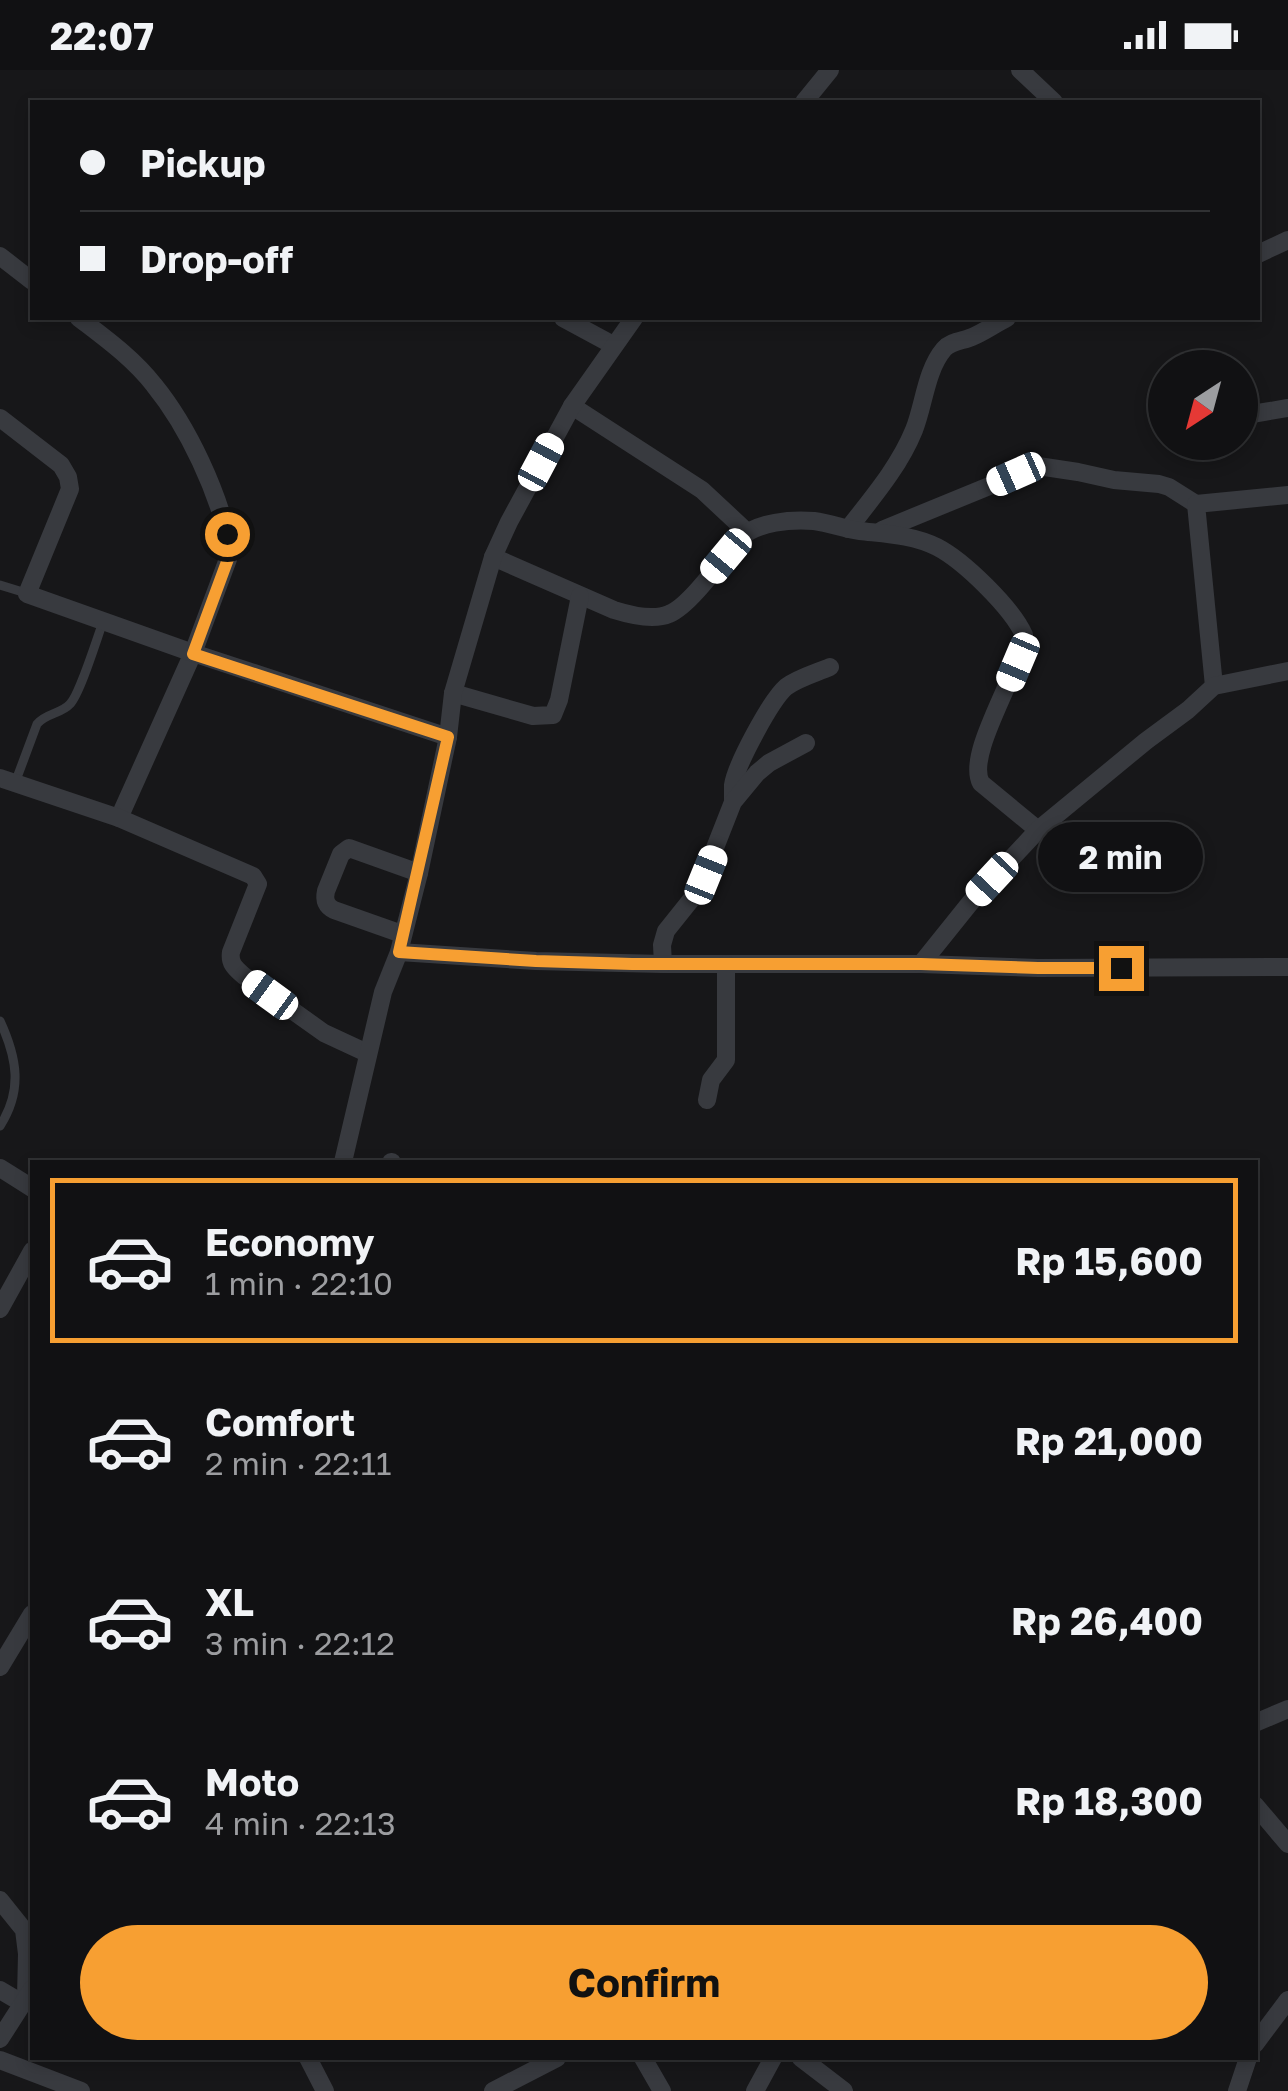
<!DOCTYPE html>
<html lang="en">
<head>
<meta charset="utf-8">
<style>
  :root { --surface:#111113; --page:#1a1a1c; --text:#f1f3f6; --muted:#9c9da0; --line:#303133; --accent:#f79f32 }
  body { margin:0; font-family:"Golos Text",sans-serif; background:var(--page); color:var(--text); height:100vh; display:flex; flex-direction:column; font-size:38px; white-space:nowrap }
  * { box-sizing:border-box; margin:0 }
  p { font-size:32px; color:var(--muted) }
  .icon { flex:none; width:55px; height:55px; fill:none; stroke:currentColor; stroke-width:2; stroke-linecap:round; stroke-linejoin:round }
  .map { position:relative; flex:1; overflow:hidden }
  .drawer { position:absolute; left:30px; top:1090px; width:1228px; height:900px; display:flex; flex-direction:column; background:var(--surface); border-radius:0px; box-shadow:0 5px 15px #0003,0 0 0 2px var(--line) }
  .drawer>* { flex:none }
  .banner { position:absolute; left:30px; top:30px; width:1230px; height:220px; border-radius:0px; box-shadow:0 5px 15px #0003,0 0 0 2px var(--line); display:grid; align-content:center; height:220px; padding:0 50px; background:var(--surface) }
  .needle { width:65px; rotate:216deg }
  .controls { position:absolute; left:1148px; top:280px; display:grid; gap:20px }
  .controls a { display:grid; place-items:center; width:110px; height:110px; border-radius:50%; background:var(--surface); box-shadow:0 5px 15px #0003,0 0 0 2px var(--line); font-size:50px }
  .end { position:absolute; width:45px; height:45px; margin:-22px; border:12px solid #f79f32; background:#111; box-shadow:0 0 0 5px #111 }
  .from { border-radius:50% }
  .bubble { position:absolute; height:70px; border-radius:35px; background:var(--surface); box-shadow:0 5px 15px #0003,0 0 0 2px var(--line); font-size:32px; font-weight:700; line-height:70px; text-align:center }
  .car { position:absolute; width:30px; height:60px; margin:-30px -15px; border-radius:12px; box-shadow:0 0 8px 2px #0007; background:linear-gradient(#fff 24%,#345 0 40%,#fff 0 76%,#345 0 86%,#fff 0) }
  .banner b { display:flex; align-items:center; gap:35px; height:95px; font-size:38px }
  .banner b+b { border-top:2px solid var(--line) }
  .banner i { width:25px; height:25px; background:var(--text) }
  ul { padding:18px 0 0; list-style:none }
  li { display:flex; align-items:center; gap:30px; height:165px; margin:0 20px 15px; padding:0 30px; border:5px solid transparent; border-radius:0px }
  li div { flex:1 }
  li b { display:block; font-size:38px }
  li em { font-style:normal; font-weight:700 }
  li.selected { border-color:var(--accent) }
  li>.icon { width:90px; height:90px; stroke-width:1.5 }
  .cta { display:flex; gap:20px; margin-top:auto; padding:20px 50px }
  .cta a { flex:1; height:115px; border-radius:60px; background:var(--accent); color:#111; font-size:40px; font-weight:700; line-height:115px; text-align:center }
  .status { display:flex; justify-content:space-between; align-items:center; height:70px; padding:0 50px; background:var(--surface); direction:ltr }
  .status svg { height:28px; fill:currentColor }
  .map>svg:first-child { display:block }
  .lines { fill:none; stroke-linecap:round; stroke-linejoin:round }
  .service { stroke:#383a3f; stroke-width:9 }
  .minor { stroke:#383a3f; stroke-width:18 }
  .route { stroke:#f79f32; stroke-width:12 }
</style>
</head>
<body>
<div class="status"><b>22:07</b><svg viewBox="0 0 49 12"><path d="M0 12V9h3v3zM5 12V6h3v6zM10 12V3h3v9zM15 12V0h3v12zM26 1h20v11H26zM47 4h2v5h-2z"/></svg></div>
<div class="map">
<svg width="1288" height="2021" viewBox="0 0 1288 2021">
  <rect width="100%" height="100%" fill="#171719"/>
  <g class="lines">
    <g class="service">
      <polyline points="0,515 26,523"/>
      <path d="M15,713l22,-59c9,-11 24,-10 33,-20 10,-10 27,-66 33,-82"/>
      <path d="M0,951c17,37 23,69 0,105"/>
    </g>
    <g class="minor">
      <polyline points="1020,0 1054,32"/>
      <polyline points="804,32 830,0"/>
      <polyline points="1258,184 1288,170"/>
      <polyline points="0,186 32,211"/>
      <path d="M79,248c26,20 54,40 75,67 35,43 64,107 76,161l-2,13 -35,94 -74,165"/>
      <polyline points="563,248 613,275"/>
      <polyline points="572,336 702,420 747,462"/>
      <polyline points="1240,346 1288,338"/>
      <polyline points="0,348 61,395 68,407 70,419 27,524 193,583 448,667"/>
      <path d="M848,459c24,-31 51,-62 66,-99 10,-25 12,-60 30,-81 7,-8 19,-8 28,-12 12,-5 23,-13 35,-19"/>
      <polyline points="882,460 1038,396 1078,402 1114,410 1159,414 1169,417 1196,434"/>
      <path d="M493,487l121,53c16,5 39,11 55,4 21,-8 55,-57 71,-76 18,-16 51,-19 74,-17 16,2 31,8 46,10 26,3 53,4 77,16 27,14 75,61 87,88 -3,37 -59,118 -43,148l57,47"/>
      <polyline points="1214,616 1196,434 1288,425"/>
      <polyline points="453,623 533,646 553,645 559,630 580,526"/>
      <path d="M0,708l119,40 134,58 5,8 -27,68c-2,12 5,17 13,24l80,57 43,20"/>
      <path d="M733,731c0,-5 0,-10 0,-16 3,-20 38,-85 53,-98 12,-9 30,-14 44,-20"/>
      <path d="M402,864l-68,-24c-8,-4 -10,-10 -8,-19l15,-37 8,-6 70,25"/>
      <polyline points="399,882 536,891 663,894 921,894 1038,898 1288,897"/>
      <polyline points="663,894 662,875 666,861 698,821 733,732 757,703 769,693 806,673"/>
      <polyline points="921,894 970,833 1038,760 1146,671 1188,640 1214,616 1288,601"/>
      <polyline points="707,1030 711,1010 726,990 726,894"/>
      <polyline points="343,1092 383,922 399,882 419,803 448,667 453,623 493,487 509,452 572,336 634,248"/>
      <polyline points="391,1092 392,1092"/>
      <polyline points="0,1098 32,1118"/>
      <polyline points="0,1239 32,1181"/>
      <polyline points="0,1597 32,1544"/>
      <polyline points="1255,1653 1288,1639"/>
      <polyline points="1255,1735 1288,1774"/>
      <polyline points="0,1830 24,1860 27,1884 26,1927"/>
      <polyline points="0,1920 22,1933"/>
      <polyline points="0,1969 32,1919"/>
      <polyline points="1255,1974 1288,1930"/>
      <polyline points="308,1988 325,2021"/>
      <polyline points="643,1988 662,2021"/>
      <polyline points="801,1988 844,2021"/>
      <polyline points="0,1990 81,2021"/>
      <polyline points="493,2021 557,1988"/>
      <polyline points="755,2021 773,1988"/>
      <polyline points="1237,2021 1248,1988"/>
    </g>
  </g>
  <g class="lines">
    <polyline class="route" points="227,464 230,476 228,489 193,584 448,667 399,882 536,891 632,894 921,894 1038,898 1121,898"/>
  </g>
</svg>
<div class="controls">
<a><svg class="needle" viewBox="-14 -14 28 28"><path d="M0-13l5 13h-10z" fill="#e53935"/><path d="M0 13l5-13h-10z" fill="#9c9da0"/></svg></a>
</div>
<i class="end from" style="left:227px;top:464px"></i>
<i class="end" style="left:1121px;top:898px"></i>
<div class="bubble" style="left:1038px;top:752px;width:165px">2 min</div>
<i class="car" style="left:541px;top:392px;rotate:28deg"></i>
<i class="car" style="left:1016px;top:404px;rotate:246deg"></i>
<i class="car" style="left:726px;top:486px;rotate:220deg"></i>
<i class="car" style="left:1018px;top:592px;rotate:203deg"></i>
<i class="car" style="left:706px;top:805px;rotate:22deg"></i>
<i class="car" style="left:992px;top:809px;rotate:223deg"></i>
<i class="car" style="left:270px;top:925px;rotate:306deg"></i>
<div class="banner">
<b><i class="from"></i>Pickup</b>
<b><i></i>Drop-off</b>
</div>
<section class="drawer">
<ul>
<li class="selected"><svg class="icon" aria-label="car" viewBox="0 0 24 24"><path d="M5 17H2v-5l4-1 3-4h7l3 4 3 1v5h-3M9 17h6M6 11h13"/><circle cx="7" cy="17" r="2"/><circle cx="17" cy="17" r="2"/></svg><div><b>Economy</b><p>1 min · 22:10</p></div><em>Rp 15,600</em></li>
<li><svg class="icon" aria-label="car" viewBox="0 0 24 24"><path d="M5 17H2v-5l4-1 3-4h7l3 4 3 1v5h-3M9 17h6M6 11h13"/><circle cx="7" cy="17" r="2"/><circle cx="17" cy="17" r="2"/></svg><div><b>Comfort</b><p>2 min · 22:11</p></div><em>Rp 21,000</em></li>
<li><svg class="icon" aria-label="car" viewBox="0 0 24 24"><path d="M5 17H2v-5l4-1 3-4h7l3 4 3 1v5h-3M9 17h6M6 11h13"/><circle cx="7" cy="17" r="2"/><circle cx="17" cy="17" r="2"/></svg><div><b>XL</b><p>3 min · 22:12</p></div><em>Rp 26,400</em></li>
<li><svg class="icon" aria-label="car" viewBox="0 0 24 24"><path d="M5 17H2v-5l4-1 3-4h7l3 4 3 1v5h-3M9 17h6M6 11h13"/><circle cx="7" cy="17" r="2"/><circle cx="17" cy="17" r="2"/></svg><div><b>Moto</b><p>4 min · 22:13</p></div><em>Rp 18,300</em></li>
</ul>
<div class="cta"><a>Confirm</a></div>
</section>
</div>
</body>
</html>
